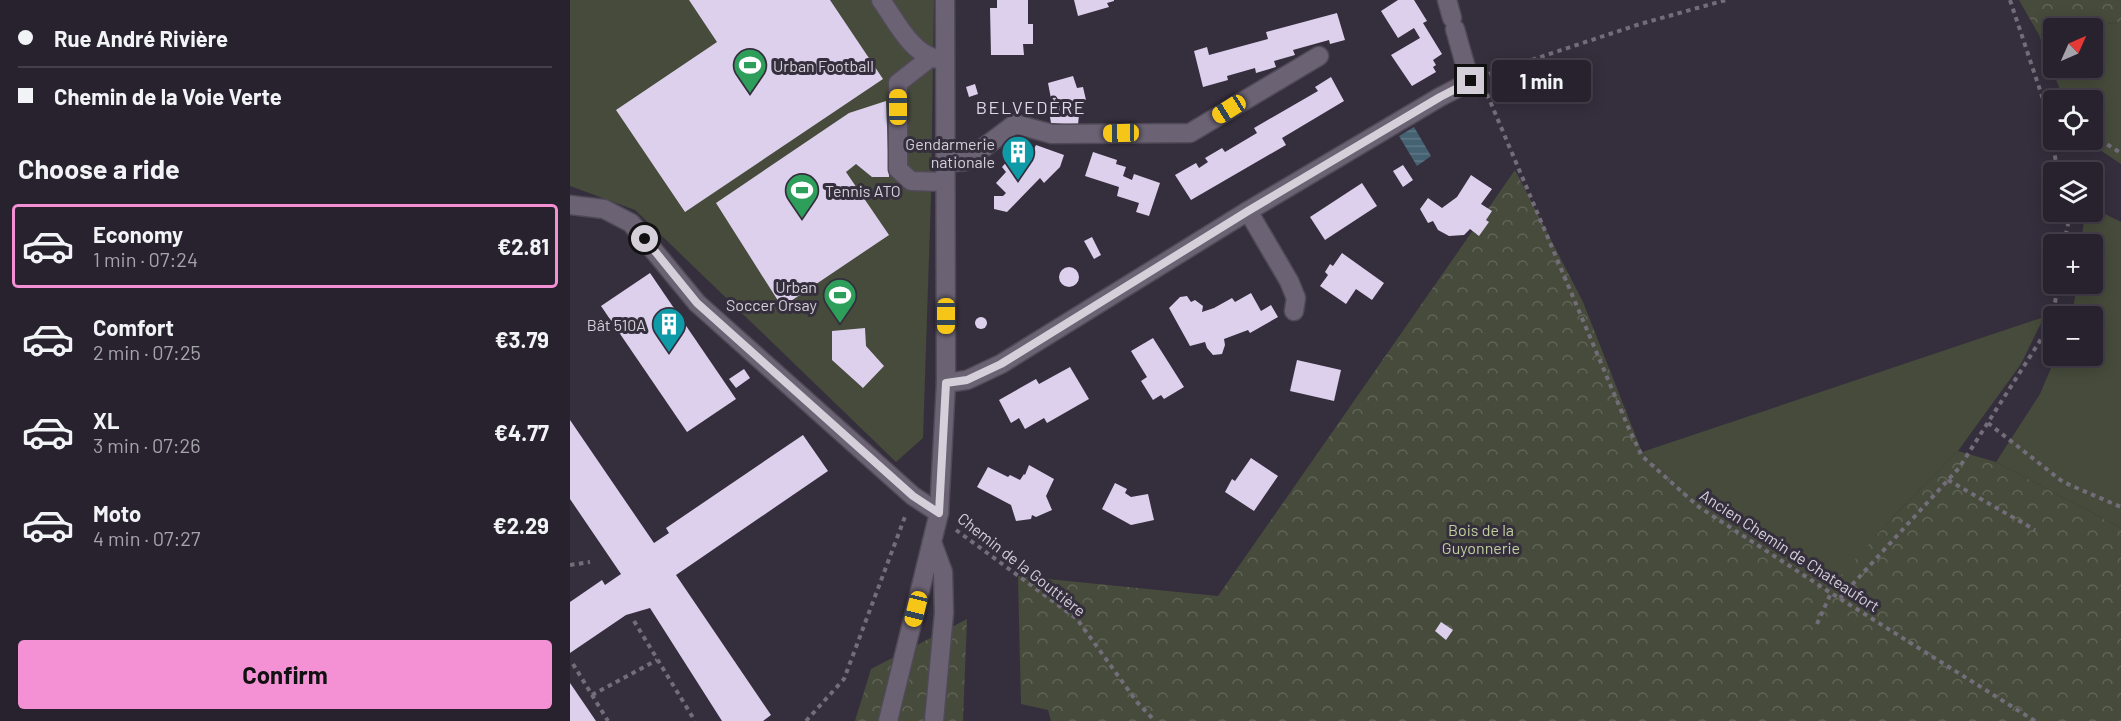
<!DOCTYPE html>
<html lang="en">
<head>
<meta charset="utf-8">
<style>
  :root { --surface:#28222e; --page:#302a36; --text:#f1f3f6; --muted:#a5a4aa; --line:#443f4a; --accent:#f491d4 }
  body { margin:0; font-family:Barlow,sans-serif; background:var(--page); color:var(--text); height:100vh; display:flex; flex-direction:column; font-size:22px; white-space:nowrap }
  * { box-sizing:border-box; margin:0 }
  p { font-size:20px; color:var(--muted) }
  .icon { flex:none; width:33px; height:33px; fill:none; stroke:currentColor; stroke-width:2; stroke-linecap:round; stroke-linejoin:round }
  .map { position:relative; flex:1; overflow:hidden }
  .sheet { display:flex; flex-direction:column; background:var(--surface); width:570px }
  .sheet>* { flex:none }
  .top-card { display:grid; align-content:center; height:132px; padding:0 18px; background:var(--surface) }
  .needle { width:39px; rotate:45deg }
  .controls { position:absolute; left:1473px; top:18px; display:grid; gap:12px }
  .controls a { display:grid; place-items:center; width:60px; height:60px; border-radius:6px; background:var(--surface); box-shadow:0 3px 15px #0003,0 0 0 2px var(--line); font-size:30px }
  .end { position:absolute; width:27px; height:27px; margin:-14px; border:8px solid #d4cfd9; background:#111; box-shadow:0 0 0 3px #111 }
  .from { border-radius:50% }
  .bubble { position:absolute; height:42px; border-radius:6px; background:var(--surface); box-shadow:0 3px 15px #0003,0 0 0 2px var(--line); font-size:20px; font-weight:700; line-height:42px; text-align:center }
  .car { position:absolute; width:18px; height:36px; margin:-18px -9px; border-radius:8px; box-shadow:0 0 4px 2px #0007; background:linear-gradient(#f5c518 24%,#345 0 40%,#f5c518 0 76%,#345 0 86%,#f5c518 0) }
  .top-card b { display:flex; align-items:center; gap:21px; height:57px; font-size:22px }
  .top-card b+b { border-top:2px solid var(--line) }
  .top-card i { width:15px; height:15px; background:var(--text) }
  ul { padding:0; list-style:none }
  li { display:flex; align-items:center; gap:18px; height:84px; margin:0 12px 9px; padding:0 6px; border:3px solid transparent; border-radius:6px }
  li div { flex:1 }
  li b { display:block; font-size:22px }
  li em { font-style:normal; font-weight:700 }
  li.current { border-color:var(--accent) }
  li>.icon { width:54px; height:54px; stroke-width:1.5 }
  h2 { padding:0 18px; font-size:27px; line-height:72px }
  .button { display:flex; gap:12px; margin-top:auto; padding:12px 18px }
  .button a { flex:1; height:69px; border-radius:6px; background:var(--accent); color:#111; font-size:24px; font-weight:700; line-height:69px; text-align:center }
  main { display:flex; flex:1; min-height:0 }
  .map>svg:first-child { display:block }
  .green { fill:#464b3b }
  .forest { fill:url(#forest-crowns) }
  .water { fill:url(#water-rules) }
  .building { fill:#ddd0ed }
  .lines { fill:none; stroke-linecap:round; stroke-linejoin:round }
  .minor-casing { stroke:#504a57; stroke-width:21 }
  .path { stroke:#736d7a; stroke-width:4; stroke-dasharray:4.5 4.5; stroke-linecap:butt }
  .minor { stroke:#6b6274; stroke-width:18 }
  .route { stroke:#d4cfd9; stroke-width:8 }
  .labels { text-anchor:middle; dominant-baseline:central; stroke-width:6; stroke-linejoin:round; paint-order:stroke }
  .poi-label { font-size:16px; fill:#d4cfd9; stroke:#352e3d; text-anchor:end }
  .park-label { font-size:16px; fill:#c1d09c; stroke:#352e3d }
  .street-label { font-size:16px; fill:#d4cfd9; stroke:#352e3d }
  .neighbourhood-label { font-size:18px; letter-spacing:1.5px; fill:#dfd6ea; stroke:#352e3d }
</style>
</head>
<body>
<main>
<section class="sheet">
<div class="top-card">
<b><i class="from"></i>Rue André Rivière</b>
<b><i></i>Chemin de la Voie Verte</b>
</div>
<h2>Choose a ride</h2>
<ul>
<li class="current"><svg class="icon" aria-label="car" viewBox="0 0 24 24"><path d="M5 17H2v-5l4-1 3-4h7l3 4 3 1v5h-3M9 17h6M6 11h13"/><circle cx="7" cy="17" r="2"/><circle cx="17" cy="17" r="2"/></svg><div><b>Economy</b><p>1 min · 07:24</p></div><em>€2.81</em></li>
<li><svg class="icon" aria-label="car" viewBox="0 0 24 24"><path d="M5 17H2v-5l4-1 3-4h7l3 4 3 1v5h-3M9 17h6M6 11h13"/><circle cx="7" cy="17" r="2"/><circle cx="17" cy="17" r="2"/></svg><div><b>Comfort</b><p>2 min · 07:25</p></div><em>€3.79</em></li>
<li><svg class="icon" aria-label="car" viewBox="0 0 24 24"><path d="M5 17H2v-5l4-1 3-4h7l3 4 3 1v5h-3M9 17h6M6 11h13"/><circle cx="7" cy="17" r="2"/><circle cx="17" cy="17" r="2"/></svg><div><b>XL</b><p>3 min · 07:26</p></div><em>€4.77</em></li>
<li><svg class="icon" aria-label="car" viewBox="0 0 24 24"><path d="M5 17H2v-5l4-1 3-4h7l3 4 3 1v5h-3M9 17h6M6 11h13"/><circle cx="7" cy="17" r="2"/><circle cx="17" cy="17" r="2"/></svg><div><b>Moto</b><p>4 min · 07:27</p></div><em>€2.29</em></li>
</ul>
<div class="button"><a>Confirm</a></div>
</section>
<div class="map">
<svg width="1551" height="721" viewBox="0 0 1551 721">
  <defs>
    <pattern id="forest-crowns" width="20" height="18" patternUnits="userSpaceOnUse" patternTransform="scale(1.5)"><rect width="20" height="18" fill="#464b3b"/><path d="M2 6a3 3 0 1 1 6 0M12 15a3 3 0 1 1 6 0" fill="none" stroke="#606457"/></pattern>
    <pattern id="water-rules" width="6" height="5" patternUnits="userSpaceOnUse" patternTransform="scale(1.5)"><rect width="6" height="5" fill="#456272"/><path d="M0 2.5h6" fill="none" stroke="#5f7786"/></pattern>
  </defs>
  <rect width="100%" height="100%" fill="#352e3d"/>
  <g class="green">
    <polygon points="0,0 364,0 361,197 353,438 326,462 65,210 0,186"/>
    <polygon points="1551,22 1551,164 1515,140 1522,140 1522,100 1494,100 1469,35 1483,33 1484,68 1522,68 1522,28 1509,28"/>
    <polygon points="1523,208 1551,222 1551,528 1426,462 1470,394 1486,356 1522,356 1522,316 1502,316 1507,284 1522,284 1522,244 1511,244 1515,212 1522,212"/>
    <polygon points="1474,317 1451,364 1388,451 1324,516 1259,590 1131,506 1072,452"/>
  </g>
  <g class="forest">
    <polygon points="1449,0 1551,0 1551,22 1509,28 1484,28 1483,33 1469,35"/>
    <polygon points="945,170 1013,302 1072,452 1131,506 1258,590 1324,516 1388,451 1426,462 1551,528 1551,721 481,721 478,710 451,704 448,576 648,596"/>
    <polygon points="397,619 393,721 285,721 301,669"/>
  </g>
  <polygon class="water" points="844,127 861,156 847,166 829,136"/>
  <g class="building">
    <polygon points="119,0 260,0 313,79 115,212 46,110 147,42"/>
    <polygon points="427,0 458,0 458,24 463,24 463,44 453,44 454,55 421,55 420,8 427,8"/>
    <polygon points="504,0 544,0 544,1 537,3 539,7 508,16"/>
    <polygon points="828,0 844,0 857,21 853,23 872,54 863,60 866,65 863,67 866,72 842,86 821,55 850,38 844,28 828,38 811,11"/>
    <polygon points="767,13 775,40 760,44 759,40 723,50 725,55 704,61 706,67 686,73 685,68 657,76 658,80 633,87 624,51 637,47 639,55 698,39 696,32"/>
    <polygon points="503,76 507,88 513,87 516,100 510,103 508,125 481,123 479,111 483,109 478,83"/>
    <polygon points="761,77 774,101 712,138 716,145 621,200 605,175 626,163 629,168 638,162 635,158 652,148 655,152 687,133 684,128 748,91 745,87"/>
    <polygon points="405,84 408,94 399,97 396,87"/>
    <polygon points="316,101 319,177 302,177 286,164 276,172 319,235 212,307 146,203 279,113"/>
    <polygon points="466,145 494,155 490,167 474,183 470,178 437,212 424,209 424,196 433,196 436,193 426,183 436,172 432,167 442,156 447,159 456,151 461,155"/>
    <polygon points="523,152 547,160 546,164 556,167 553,176 562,180 564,174 590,183 579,216 566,212 569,203 547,196 549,187 515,176"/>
    <polygon points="833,165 843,180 833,187 823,171"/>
    <polygon points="901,175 922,189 911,204 922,211 916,220 919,222 909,236 900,229 894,235 879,236 868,230 863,221 858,223 850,209 858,198 872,208 887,197"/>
    <polygon points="792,183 807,206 755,240 740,217"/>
    <polygon points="522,237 531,255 524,259 514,241"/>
    <polygon points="772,253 814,283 802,300 786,289 776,304 750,286 758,275 755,272 760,264 763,266"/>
    <circle cx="499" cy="277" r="10"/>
    <polygon points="80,273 166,399 117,432 31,306"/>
    <polygon points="681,293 691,311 701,305 708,317 680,333 678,330 654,339 655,345 652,354 643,355 637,348 635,342 620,346 599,308 610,297 617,296 621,302 625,300 633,306 632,312 644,308 662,298 665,302"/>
    <circle cx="411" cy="323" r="6"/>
    <polygon points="295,328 296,346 314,366 293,388 262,360 262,331"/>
    <polygon points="583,338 614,387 594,399 591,395 583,400 571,381 577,377 561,351"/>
    <polygon points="727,360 771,370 764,401 720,391"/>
    <polygon points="500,367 519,399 477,423 474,418 455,429 449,418 441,423 429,400 466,379 469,384"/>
    <polygon points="174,369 180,378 166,388 159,379"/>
    <polygon points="0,420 84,543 99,533 96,528 233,435 258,471 106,575 201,715 193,721 152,721 80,608 56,615 0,653 0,602 32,580 35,585 51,574 0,499"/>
    <polygon points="681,458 708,476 684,511 655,492 662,479 665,481"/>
    <polygon points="459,465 484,479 476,496 482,510 466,517 462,515 461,519 446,521 441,505 407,487 418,467 438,477 440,475 450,480 454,474 455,475"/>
    <polygon points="545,483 557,489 555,493 561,497 578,494 584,520 561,525 532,509"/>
    <polygon points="871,622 883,630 876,640 865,631"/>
    <polygon points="0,683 26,721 0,721"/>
  </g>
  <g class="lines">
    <defs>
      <g id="minor">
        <path d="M311,0c15,21 32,57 59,59"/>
        <polyline points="877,0 882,18"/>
        <polyline points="885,29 900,82"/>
        <polyline points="360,58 328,83 328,169 341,181 375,182"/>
        <polyline points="375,163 396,161 445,124 482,134 620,133 749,56"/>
        <polyline points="0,205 34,209 61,223 127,303 343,496 369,513"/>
        <polyline points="678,211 719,281 726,298 724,311"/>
        <polyline points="376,383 397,380 431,364 678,211 870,97 901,81"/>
        <polyline points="362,542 373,572 374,613 364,721"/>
        <polyline points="318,721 369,513 376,383 375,0"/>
      </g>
    </defs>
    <use href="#minor" class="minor-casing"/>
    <g class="path">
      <polyline points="1440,0 1475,105 1488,172"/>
      <polyline points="919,74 1070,24 1156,0"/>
      <polyline points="917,94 1059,429 1072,456 1129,507 1261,593 1465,721"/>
      <polyline points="1475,105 1484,110"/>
      <polyline points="1522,135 1551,153"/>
      <polyline points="1494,244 1498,224 1495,212"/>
      <polyline points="1418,423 1493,482 1551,507"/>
      <polyline points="1378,480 1465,530"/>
      <polyline points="386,530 507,619 567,702 585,721"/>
      <polyline points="0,565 20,562"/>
      <polyline points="1270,598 1389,468 1482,322 1488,284"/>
      <polyline points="64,621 125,721"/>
      <polyline points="1247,624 1261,593"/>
      <polyline points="3,664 38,721"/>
      <polyline points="22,695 87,660"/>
      <polyline points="236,721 274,679 336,514"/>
    </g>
    <use href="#minor" class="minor"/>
  </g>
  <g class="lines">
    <polyline class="route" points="75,239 127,303 343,496 369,513 376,383 397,380 431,364 678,211 870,97 901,81"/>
  </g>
  <defs>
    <symbol id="stadium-pin" viewBox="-11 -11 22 30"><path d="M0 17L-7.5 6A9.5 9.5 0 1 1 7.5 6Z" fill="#2e9e5b" stroke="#352e3d"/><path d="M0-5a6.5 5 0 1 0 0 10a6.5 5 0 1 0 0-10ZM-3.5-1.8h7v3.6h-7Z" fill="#fff"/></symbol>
    <symbol id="building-pin" viewBox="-11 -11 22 30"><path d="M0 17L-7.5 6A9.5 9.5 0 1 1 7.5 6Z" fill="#0f9aa8" stroke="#352e3d"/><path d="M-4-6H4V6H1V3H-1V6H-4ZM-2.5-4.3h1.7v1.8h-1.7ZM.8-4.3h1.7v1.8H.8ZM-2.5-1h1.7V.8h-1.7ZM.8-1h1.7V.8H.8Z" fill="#fff"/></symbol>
  </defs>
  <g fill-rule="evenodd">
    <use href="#stadium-pin" x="161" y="46" width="38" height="52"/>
    <use href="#building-pin" x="429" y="133" width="38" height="52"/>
    <use href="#stadium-pin" x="213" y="171" width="38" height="52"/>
    <use href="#stadium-pin" x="251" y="276" width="38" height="52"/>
    <use href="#building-pin" x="80" y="305" width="38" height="52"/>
  </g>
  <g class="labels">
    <g class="poi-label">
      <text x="203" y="65" text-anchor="start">Urban Football</text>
      <text x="425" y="143">Gendarmerie<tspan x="425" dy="18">nationale</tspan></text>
      <text x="255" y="190" text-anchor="start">Tennis ATO</text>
      <text x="247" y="286">Urban<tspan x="247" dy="18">Soccer Orsay</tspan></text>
      <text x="76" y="324">Bât 510A</text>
    </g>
    <g class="park-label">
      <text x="911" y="529">Bois de la<tspan x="911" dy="18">Guyonnerie</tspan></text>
    </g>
    <g class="street-label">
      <text transform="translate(1220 550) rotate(33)">Ancien Chemin de Chateaufort</text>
      <text transform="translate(452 564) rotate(38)">Chemin de la Gouttière</text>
    </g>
    <g class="neighbourhood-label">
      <text x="461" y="107">BELVEDÈRE</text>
    </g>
  </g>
</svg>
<div class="controls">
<a><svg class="needle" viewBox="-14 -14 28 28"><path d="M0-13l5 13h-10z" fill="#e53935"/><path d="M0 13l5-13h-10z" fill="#a5a4aa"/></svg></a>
<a><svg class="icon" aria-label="locate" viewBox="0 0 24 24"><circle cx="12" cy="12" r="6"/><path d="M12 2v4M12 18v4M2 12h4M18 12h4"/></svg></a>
<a><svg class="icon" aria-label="layers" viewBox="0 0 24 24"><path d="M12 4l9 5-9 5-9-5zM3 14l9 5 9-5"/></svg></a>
<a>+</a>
<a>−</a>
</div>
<i class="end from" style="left:75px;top:239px"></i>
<i class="end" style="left:901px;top:81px"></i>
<div class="bubble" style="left:922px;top:60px;width:99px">1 min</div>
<i class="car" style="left:328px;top:107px;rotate:0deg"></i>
<i class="car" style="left:659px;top:109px;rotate:238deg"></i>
<i class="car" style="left:551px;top:133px;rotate:269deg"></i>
<i class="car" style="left:376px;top:316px;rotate:180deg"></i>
<i class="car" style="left:346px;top:609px;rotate:194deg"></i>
</div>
</main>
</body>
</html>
